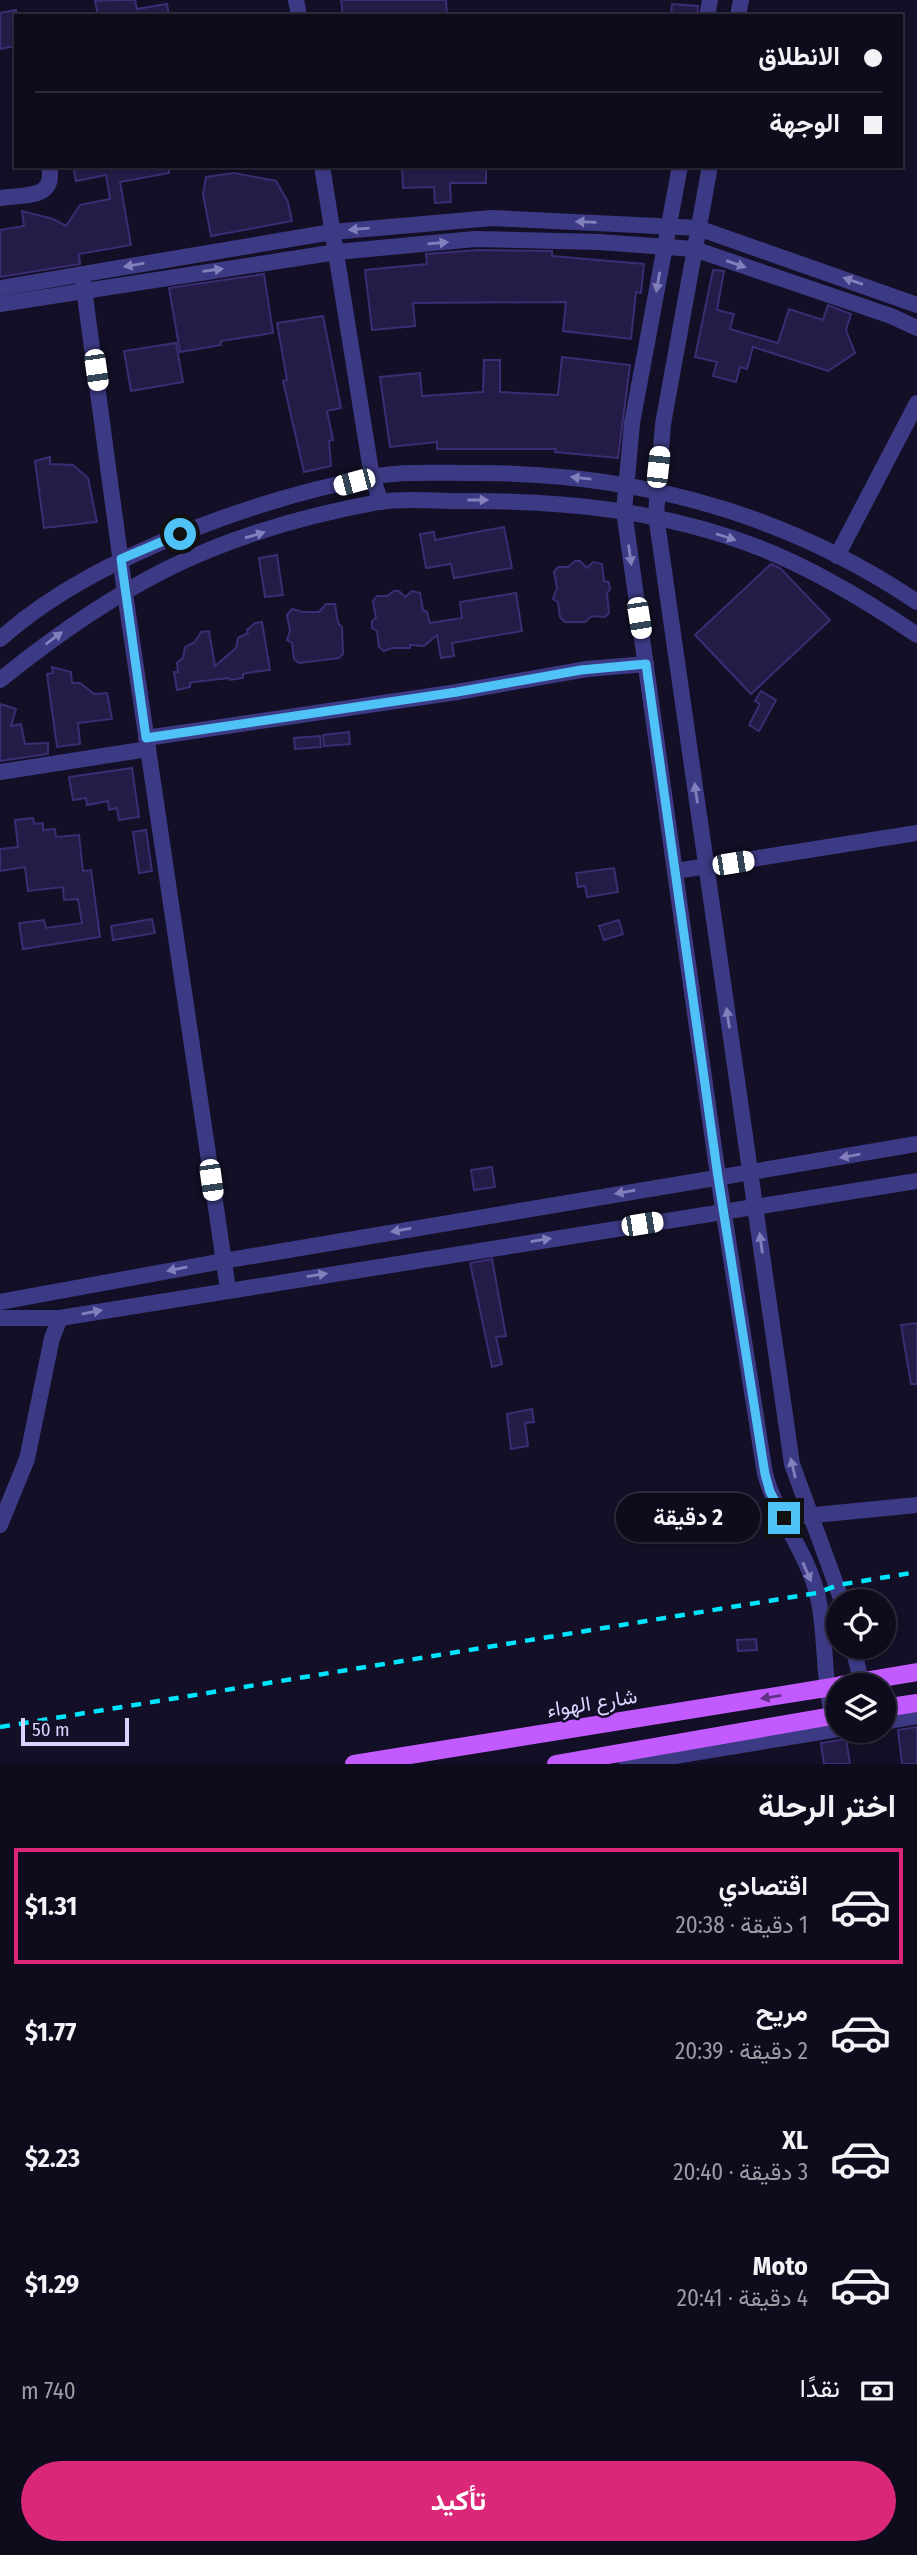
<!DOCTYPE html>
<html lang="ar">
<head>
<meta charset="utf-8">
<style>
  :root { --surface:#0e0b1c; --page:#171425; --text:#f1f3f6; --muted:#9b9ba3; --line:#2e2b3b; --accent:#db2777 }
  body { margin:0; font-family:"Fira Sans Condensed",Vazirmatn,sans-serif; background:var(--page); color:var(--text); direction:rtl; height:100vh; display:flex; flex-direction:column; font-size:26px; white-space:nowrap }
  * { box-sizing:border-box; margin:0 }
  p { font-size:23px; color:var(--muted) }
  .icon { flex:none; width:38px; height:38px; fill:none; stroke:currentColor; stroke-width:2; stroke-linecap:round; stroke-linejoin:round }
  .map { position:relative; height:1764px; overflow:hidden; direction:ltr }
  .drawer { display:flex; flex-direction:column; background:var(--surface); flex:1 }
  .drawer>* { flex:none }
  .hud { position:absolute; left:14px; top:14px; width:889px; height:154px; border-radius:0px; box-shadow:0 2px 5px #0004,0 0 0 2px var(--line); direction:rtl; display:grid; align-content:center; height:154px; padding:0 21px; background:var(--surface) }
  .buttons { position:absolute; left:826px; top:1589px; display:grid; gap:14px }
  .buttons a { display:grid; place-items:center; width:70px; height:70px; border-radius:50%; background:var(--surface); box-shadow:0 2px 5px #0004,0 0 0 2px var(--line); font-size:35px }
  .scale { position:absolute; left:21px; bottom:18px; width:108px; box-sizing:border-box; padding-left:7px; border:4px solid #d9d4ff; border-top:0; font-size:19px; line-height:24px; white-space:nowrap; color:#d9d4ff; -webkit-text-stroke:5px #130f26; paint-order:stroke }
  .end { position:absolute; width:32px; height:32px; margin:-16px; border:9px solid #4fc3f7; background:#111; box-shadow:0 0 0 4px #111 }
  .from { border-radius:50% }
  .bubble { position:absolute; height:49px; border-radius:24px; background:var(--surface); box-shadow:0 2px 5px #0004,0 0 0 2px var(--line); font-size:23px; font-weight:700; line-height:49px; text-align:center; direction:rtl }
  .car { position:absolute; width:21px; height:42px; margin:-21px -10px; border-radius:9px; box-shadow:0 0 5px 2px #0007; background:linear-gradient(#fff 24%,#345 0 40%,#fff 0 76%,#345 0 86%,#fff 0) }
  .hud b { display:flex; align-items:center; gap:24px; height:66px; font-size:26px }
  .hud b+b { border-top:2px solid var(--line) }
  .hud i { width:18px; height:18px; background:var(--text) }
  ul { padding:0; list-style:none }
  li { display:flex; align-items:center; gap:21px; height:116px; margin:0 14px 10px; padding:0 7px; border:4px solid transparent; border-radius:0px }
  li div { flex:1 }
  li b { display:block; font-size:26px }
  li em { font-style:normal; font-weight:700 }
  li.selected { border-color:var(--accent) }
  li>.icon { width:63px; height:63px; stroke-width:1.5 }
  h2 { padding:0 21px; font-size:32px; line-height:84px }
  .pay { display:flex; align-items:center; gap:18px; height:77px; padding:0 21px; font-size:26px }
  .pay p { margin-inline-start:auto }
  .cta { display:flex; gap:14px; margin-top:auto; padding:14px 21px }
  .cta a { flex:1; height:80px; border-radius:42px; background:var(--accent); color:#fff; font-size:28px; font-weight:700; line-height:80px; text-align:center }
  .map>svg:first-child { display:block }
  .building { fill:#241b47; stroke:#3b2d73; stroke-width:2 }
  .lines { fill:none; stroke-linecap:round; stroke-linejoin:round }
  .minor { stroke:#3d3a85; stroke-width:16 }
  .major { stroke:#c25bff; stroke-width:18 }
  .rail { stroke:#00e5ff; stroke-width:4.5; stroke-dasharray:10 9; stroke-linecap:butt }
  .oneway { fill:#837fbc }
  .oneway2 { fill:#623188 }
  .route { stroke:#4fc3f7; stroke-width:9 }
  .labels { text-anchor:middle; dominant-baseline:central; stroke-width:5; stroke-linejoin:round; paint-order:stroke }
  .street-label { font-size:21px; fill:#d9d4ff; stroke:#130f26 }
</style>
</head>
<body>
<div class="map">
<svg width="917" height="1764" viewBox="0 0 917 1764">
  <rect width="100%" height="100%" fill="#130f26"/>
  <g class="building">
    <polygon points="120,0 135,0 137,9 167,4 169,16 98,16 95,1"/>
    <polygon points="341,0 446,0 447,16 343,16"/>
    <polygon points="672,4 698,6 697,16 671,16"/>
    <polygon points="16,10 16,46 0,49 0,13"/>
    <polygon points="73,166 169,166 169,173 120,182 131,245 79,254 80,264 0,277 0,230 24,226 22,211 53,219 66,226 80,205 110,199 106,175 76,181"/>
    <polygon points="402,166 486,166 486,183 450,183 451,202 435,203 434,187 403,188"/>
    <polygon points="234,173 276,181 288,202 292,221 211,236 203,194 206,177"/>
    <polygon points="479,250 552,251 552,256 644,264 641,293 636,292 631,339 563,331 566,302 413,303 415,326 372,330 365,270 427,264 426,254"/>
    <polygon points="713,270 724,271 717,310 734,314 730,329 778,343 789,309 823,320 828,305 851,314 846,330 855,353 828,371 753,347 747,369 740,367 736,382 713,376 717,362 695,357"/>
    <polygon points="264,274 273,333 221,341 221,345 180,352 169,288"/>
    <polygon points="323,316 341,408 327,411 333,440 329,441 331,466 304,472 283,381 287,380 277,323"/>
    <polygon points="176,343 183,382 131,391 124,351"/>
    <polygon points="562,357 630,365 618,458 555,452 556,449 437,449 437,442 390,447 380,377 420,373 422,396 483,392 484,360 500,360 500,392 558,395"/>
    <polygon points="50,457 50,464 73,465 88,478 97,522 44,528 35,461"/>
    <polygon points="504,527 512,568 454,578 451,564 426,568 420,534 434,532 435,540"/>
    <polygon points="277,555 283,595 265,597 259,558"/>
    <polygon points="575,561 580,561 587,568 593,562 602,564 604,581 609,582 610,589 607,593 609,613 605,617 592,616 585,622 565,622 560,617 558,602 553,599 557,588 554,572 558,567 568,567"/>
    <polygon points="771,564 780,568 830,620 751,694 695,635"/>
    <polygon points="394,591 399,591 405,597 412,591 420,593 423,610 427,612 430,623 462,618 460,602 516,593 522,631 452,643 454,656 441,658 437,635 424,646 410,645 410,648 392,648 384,651 379,647 377,631 372,628 372,621 376,618 373,601 377,596 387,596"/>
    <polygon points="326,604 335,604 338,623 342,627 343,654 339,658 299,663 294,659 292,643 287,640 290,631 287,615 292,609 303,612 319,612"/>
    <polygon points="262,622 270,670 247,673 243,674 243,678 230,680 229,678 194,682 190,683 190,687 177,690 174,672 178,672 177,663 183,658 185,647 195,642 201,632 209,631 215,666 236,648 238,638 248,633 247,630 255,623"/>
    <polygon points="52,667 71,672 72,683 80,683 94,694 107,693 112,719 78,723 80,744 57,747 47,674 53,673"/>
    <polygon points="761,691 776,700 759,731 749,725 760,704 755,701"/>
    <polygon points="0,704 16,709 11,726 21,724 25,744 48,743 48,754 0,761"/>
    <polygon points="349,732 350,744 324,746 323,735"/>
    <polygon points="320,736 321,747 295,749 294,738"/>
    <polygon points="132,768 139,817 119,820 117,808 109,810 108,801 87,805 86,798 73,800 69,777"/>
    <polygon points="33,818 34,824 43,823 43,830 55,829 56,837 79,835 83,871 91,870 100,937 23,949 19,923 44,920 46,928 82,923 78,899 64,900 63,887 28,891 25,867 0,871 0,849 18,847 15,820"/>
    <polygon points="146,830 152,871 139,873 133,832"/>
    <polygon points="614,868 618,892 587,897 585,886 578,887 576,873"/>
    <polygon points="152,919 155,933 113,940 111,926"/>
    <polygon points="619,920 623,934 604,940 599,926"/>
    <polygon points="492,1167 495,1187 474,1190 471,1170"/>
    <polygon points="492,1259 506,1336 496,1337 502,1364 492,1367 470,1263"/>
    <polygon points="917,1323 917,1384 911,1384 901,1325"/>
    <polygon points="532,1409 534,1422 525,1423 528,1446 511,1449 507,1414"/>
    <polygon points="756,1639 757,1650 738,1651 737,1640"/>
    <polygon points="917,1727 917,1764 902,1764 898,1730"/>
    <polygon points="846,1739 850,1764 824,1764 821,1743"/>
  </g>
  <g class="lines">
    <g class="minor">
      <polyline points="296,0 299,16"/>
      <polyline points="707,16 710,0"/>
      <polyline points="738,16 741,0"/>
      <polyline points="322,166 372,477 381,502"/>
      <path d="M680,166l-48,257 -8,88 94,665 47,298c11,41 41,77 52,119 10,40 5,83 16,123"/>
      <polyline points="710,166 663,424 656,515 792,1464 842,1601"/>
      <path d="M0,198c25,-4 56,2 49,-32"/>
      <polyline points="82,274 125,593 228,1289"/>
      <polyline points="0,288 332,232 492,218 698,228 917,305"/>
      <polyline points="0,304 337,252 475,239 599,242 694,249 891,316 917,328"/>
      <polyline points="837,556 917,403"/>
      <path d="M0,639c54,-48 121,-81 188,-108 58,-23 121,-42 183,-54 32,-6 67,-4 100,-4 162,-1 311,38 446,129"/>
      <path d="M0,680c52,-42 107,-81 167,-111 64,-32 141,-54 212,-67 25,-4 54,-1 79,-1 104,-1 204,9 302,47 56,22 107,53 157,87"/>
      <polyline points="146,738 457,692 587,669 646,664"/>
      <polyline points="0,772 148,749"/>
      <polyline points="676,871 917,833"/>
      <polyline points="0,1302 223,1261 917,1144"/>
      <polyline points="0,1318 60,1318 917,1181"/>
      <polyline points="784,1518 917,1505"/>
      <polyline points="0,1525 27,1459 52,1338 60,1318"/>
      <polyline points="853,1647 862,1685"/>
      <polyline points="884,1722 917,1716"/>
      <polyline points="627,1764 838,1729"/>
    </g>
    <g class="major">
      <polyline points="840,1685 917,1672"/>
      <polyline points="884,1708 917,1703"/>
      <polyline points="354,1764 838,1686"/>
      <polyline points="556,1764 838,1715"/>
    </g>
    <polyline class="rail" points="0,1727 817,1593 838,1585 917,1572"/>
  </g>
  <defs><path id="oneway-solid" d="M-6-.8H1V-3.2L6.5 0L1 3.2V.8H-6Z" transform="scale(1.75)"/></defs>
  <g class="oneway">
    <use href="#oneway-solid" transform="translate(586 222) rotate(-178)"/>
    <use href="#oneway-solid" transform="translate(359 229) rotate(175)"/>
    <use href="#oneway-solid" transform="translate(438 243) rotate(-5)"/>
    <use href="#oneway-solid" transform="translate(736 264) rotate(19)"/>
    <use href="#oneway-solid" transform="translate(134 265) rotate(170)"/>
    <use href="#oneway-solid" transform="translate(213 270) rotate(-8)"/>
    <use href="#oneway-solid" transform="translate(853 281) rotate(-161)"/>
    <use href="#oneway-solid" transform="translate(658 282) rotate(100)"/>
    <use href="#oneway-solid" transform="translate(581 478) rotate(-174)"/>
    <use href="#oneway-solid" transform="translate(478 500)"/>
    <use href="#oneway-solid" transform="translate(255 535) rotate(-16)"/>
    <use href="#oneway-solid" transform="translate(726 537) rotate(18)"/>
    <use href="#oneway-solid" transform="translate(630 555) rotate(82)"/>
    <use href="#oneway-solid" transform="translate(54 638) rotate(-37)"/>
    <use href="#oneway-solid" transform="translate(696 793) rotate(-98)"/>
    <use href="#oneway-solid" transform="translate(728 1018) rotate(-98)"/>
    <use href="#oneway-solid" transform="translate(850 1156) rotate(170)"/>
    <use href="#oneway-solid" transform="translate(625 1192) rotate(170)"/>
    <use href="#oneway-solid" transform="translate(401 1230) rotate(170)"/>
    <use href="#oneway-solid" transform="translate(541 1240) rotate(-9)"/>
    <use href="#oneway-solid" transform="translate(761 1243) rotate(-98)"/>
    <use href="#oneway-solid" transform="translate(177 1269) rotate(169)"/>
    <use href="#oneway-solid" transform="translate(317 1275) rotate(-9)"/>
    <use href="#oneway-solid" transform="translate(92 1312) rotate(-11)"/>
    <use href="#oneway-solid" transform="translate(793 1468) rotate(-103)"/>
    <use href="#oneway-solid" transform="translate(807 1572) rotate(66)"/>
  </g>
  <use class="oneway2" href="#oneway-solid" transform="translate(771 1697) rotate(171)"/>
  <g class="lines">
    <polyline class="route" points="180,534 121,559 146,738 457,692 581,670 646,664 718,1177 765,1474 770,1492 784,1518"/>
  </g>
  <g class="labels">
    <g class="street-label">
      <text transform="translate(592 1703) rotate(-9)">شارع الهواء</text>
    </g>
  </g>
</svg>
<div class="buttons">
<a><svg class="icon" aria-label="locate" viewBox="0 0 24 24"><circle cx="12" cy="12" r="6"/><path d="M12 2v4M12 18v4M2 12h4M18 12h4"/></svg></a>
<a><svg class="icon" aria-label="layers" viewBox="0 0 24 24"><path d="M12 4l9 5-9 5-9-5zM3 14l9 5 9-5"/></svg></a>
</div>
<div class="scale">50 m</div>
<i class="end from" style="left:180px;top:534px"></i>
<i class="end" style="left:784px;top:1518px"></i>
<div class="bubble" style="left:616px;top:1493px;width:144px">2 دقيقة</div>
<i class="car" style="left:96px;top:370px;rotate:172deg"></i>
<i class="car" style="left:658px;top:467px;rotate:6deg"></i>
<i class="car" style="left:354px;top:482px;rotate:255deg"></i>
<i class="car" style="left:639px;top:618px;rotate:171deg"></i>
<i class="car" style="left:733px;top:863px;rotate:81deg"></i>
<i class="car" style="left:211px;top:1180px;rotate:172deg"></i>
<i class="car" style="left:642px;top:1224px;rotate:81deg"></i>
<div class="hud">
<b><i class="from"></i>الانطلاق</b>
<b><i></i>الوجهة</b>
</div>
</div>
<section class="drawer">
<h2>اختر الرحلة</h2>
<ul>
<li class="selected"><svg class="icon" aria-label="car" viewBox="0 0 24 24"><path d="M5 17H2v-5l4-1 3-4h7l3 4 3 1v5h-3M9 17h6M6 11h13"/><circle cx="7" cy="17" r="2"/><circle cx="17" cy="17" r="2"/></svg><div><b>اقتصادي</b><p>1 دقيقة · 20:38</p></div><em>$1.31</em></li>
<li><svg class="icon" aria-label="car" viewBox="0 0 24 24"><path d="M5 17H2v-5l4-1 3-4h7l3 4 3 1v5h-3M9 17h6M6 11h13"/><circle cx="7" cy="17" r="2"/><circle cx="17" cy="17" r="2"/></svg><div><b>مريح</b><p>2 دقيقة · 20:39</p></div><em>$1.77</em></li>
<li><svg class="icon" aria-label="car" viewBox="0 0 24 24"><path d="M5 17H2v-5l4-1 3-4h7l3 4 3 1v5h-3M9 17h6M6 11h13"/><circle cx="7" cy="17" r="2"/><circle cx="17" cy="17" r="2"/></svg><div><b>XL</b><p>3 دقيقة · 20:40</p></div><em>$2.23</em></li>
<li><svg class="icon" aria-label="car" viewBox="0 0 24 24"><path d="M5 17H2v-5l4-1 3-4h7l3 4 3 1v5h-3M9 17h6M6 11h13"/><circle cx="7" cy="17" r="2"/><circle cx="17" cy="17" r="2"/></svg><div><b>Moto</b><p>4 دقيقة · 20:41</p></div><em>$1.29</em></li>
</ul>
<div class="pay"><svg class="icon" aria-label="cash" viewBox="0 0 24 24"><path d="M3 7h18v10H3z"/><circle cx="12" cy="12" r="2"/></svg>نقدًا<p>740 m</p></div>
<div class="cta"><a>تأكيد</a></div>
</section>
</body>
</html>
